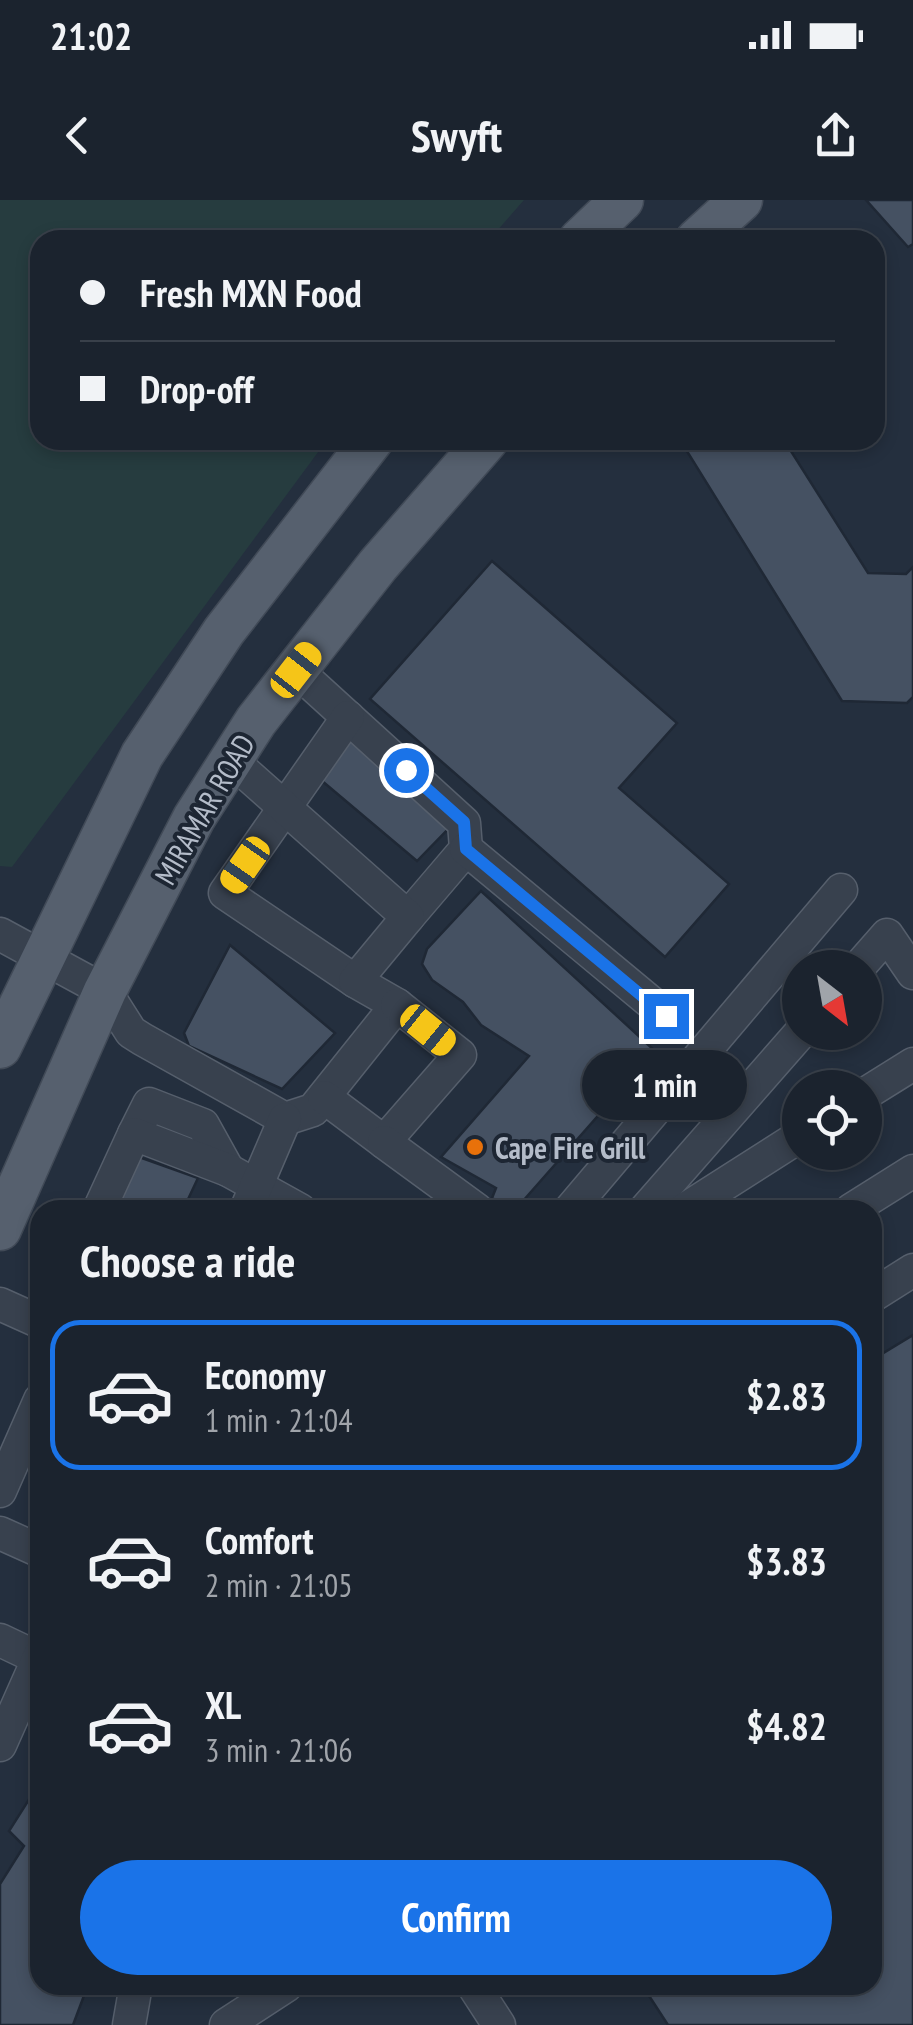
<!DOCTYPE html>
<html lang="en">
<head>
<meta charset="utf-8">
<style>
  :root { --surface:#1b232e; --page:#242b36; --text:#f1f3f6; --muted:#a0a4aa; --line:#39404a; --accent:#1a73e8 }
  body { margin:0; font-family:"PT Sans Narrow",sans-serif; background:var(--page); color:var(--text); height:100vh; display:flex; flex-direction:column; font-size:38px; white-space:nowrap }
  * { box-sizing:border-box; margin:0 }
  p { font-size:32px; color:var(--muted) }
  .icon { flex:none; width:55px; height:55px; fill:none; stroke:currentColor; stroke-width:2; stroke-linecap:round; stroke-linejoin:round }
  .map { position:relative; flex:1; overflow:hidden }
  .panel { position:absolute; left:30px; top:1000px; width:852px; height:795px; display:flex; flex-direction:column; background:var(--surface); border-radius:30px; box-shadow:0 5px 15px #0003,0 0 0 2px var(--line) }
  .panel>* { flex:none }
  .top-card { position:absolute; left:30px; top:30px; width:855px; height:220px; border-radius:30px; box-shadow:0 5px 15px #0003,0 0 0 2px var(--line); display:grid; align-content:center; height:220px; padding:0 50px; background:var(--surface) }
  .needle { width:65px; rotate:149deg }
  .buttons { position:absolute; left:782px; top:750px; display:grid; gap:20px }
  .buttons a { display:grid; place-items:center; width:100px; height:100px; border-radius:50%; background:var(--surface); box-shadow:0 5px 15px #0003,0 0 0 2px var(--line); font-size:50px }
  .end { position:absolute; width:45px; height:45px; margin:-22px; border:12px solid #1a73e8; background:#fff; box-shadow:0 0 0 5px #fff }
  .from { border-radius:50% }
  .bubble { position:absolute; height:70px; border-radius:35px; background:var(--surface); box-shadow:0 5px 15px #0003,0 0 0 2px var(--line); font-size:32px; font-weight:700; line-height:70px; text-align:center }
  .car { position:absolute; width:30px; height:60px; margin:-30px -15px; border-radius:12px; box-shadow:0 0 8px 2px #0007; background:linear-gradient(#f5c518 24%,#345 0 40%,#f5c518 0 76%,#345 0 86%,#f5c518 0) }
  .top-card b { display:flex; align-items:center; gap:35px; height:95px; font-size:38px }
  .top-card b+b { border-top:2px solid var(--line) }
  .top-card i { width:25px; height:25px; background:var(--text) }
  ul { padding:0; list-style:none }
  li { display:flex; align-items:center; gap:30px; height:150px; margin:0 20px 15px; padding:0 30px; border:5px solid transparent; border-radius:30px }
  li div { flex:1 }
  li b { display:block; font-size:38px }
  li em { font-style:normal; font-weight:700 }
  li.current { border-color:var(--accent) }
  li>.icon { width:90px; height:90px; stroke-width:1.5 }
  h2 { padding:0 50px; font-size:45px; line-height:120px }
  .button { display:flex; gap:20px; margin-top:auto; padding:20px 50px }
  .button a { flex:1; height:115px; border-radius:60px; background:var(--accent); color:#fff; font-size:40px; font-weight:700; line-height:115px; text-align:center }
  .status { display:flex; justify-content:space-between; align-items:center; height:70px; padding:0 50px; background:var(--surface); direction:ltr }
  .status svg { height:28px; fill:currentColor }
  header { display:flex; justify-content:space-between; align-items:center; height:130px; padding:0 50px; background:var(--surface); font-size:45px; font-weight:700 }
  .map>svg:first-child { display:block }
  .green { fill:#263c3f }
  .building { fill:#455162; stroke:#1f2835; stroke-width:2.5 }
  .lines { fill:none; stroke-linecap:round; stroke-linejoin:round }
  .minor-casing { stroke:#565f6c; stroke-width:35 }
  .major-casing { stroke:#414a57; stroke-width:45 }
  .minor { stroke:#38414e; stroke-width:32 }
  .major { stroke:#56606e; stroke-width:42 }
  .route { stroke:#1a73e8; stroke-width:12 }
  .food-dot { fill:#e8710a; stroke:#1d2633; stroke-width:4 }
  .labels { text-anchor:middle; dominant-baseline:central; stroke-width:8; stroke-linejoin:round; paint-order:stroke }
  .street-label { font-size:30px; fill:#b4bcc9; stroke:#1d2633 }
  .poi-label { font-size:30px; font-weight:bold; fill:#b4bcc9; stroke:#1d2633; text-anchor:start }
</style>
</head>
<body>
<div class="status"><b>21:02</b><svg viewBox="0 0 49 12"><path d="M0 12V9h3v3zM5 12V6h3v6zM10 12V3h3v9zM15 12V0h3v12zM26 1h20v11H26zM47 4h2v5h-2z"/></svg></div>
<header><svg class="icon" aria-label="back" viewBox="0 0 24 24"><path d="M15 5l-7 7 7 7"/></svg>Swyft<svg class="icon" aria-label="share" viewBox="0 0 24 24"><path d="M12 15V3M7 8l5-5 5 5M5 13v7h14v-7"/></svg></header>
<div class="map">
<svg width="913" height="1825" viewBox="0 0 913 1825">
  <rect width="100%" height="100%" fill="#242f3e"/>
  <polygon class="green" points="0,0 524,0 489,40 40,40 40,240 327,240 12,667 0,666"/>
  <g class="building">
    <polygon points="866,0 913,0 913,44 908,47"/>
    <polygon points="680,240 784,240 868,373 906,374 913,367 913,497 907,503 842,501"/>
    <polygon points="492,361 677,523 619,588 729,684 665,757 370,499"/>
    <polygon points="346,537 450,627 417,661 315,575"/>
    <polygon points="481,691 655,851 515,1010 492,998 496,988 441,957 529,856 481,825 463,802 432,780 422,764 427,749"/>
    <polygon points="230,745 335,833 282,889 189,846 184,833"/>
    <polygon points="139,957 198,978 183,1010 104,1010"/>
    <polygon points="913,1135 913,1825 668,1825 642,1785 872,1785 872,1160"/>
    <polygon points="40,1582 40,1785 88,1785 73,1825 0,1825 0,1684 24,1646 9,1631"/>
  </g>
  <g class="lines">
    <defs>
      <g id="minor">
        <polyline points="296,470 464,623 466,649 408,717"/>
        <polyline points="348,517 225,693 355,781"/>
        <polyline points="466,649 666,815"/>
        <polyline points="0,734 105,791 131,832 142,839 285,919 313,910 397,805 355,781 408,717 231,560"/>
        <polyline points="858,768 887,735 913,773"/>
        <polyline points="865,894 913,864"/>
        <polyline points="324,897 384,942 460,855 397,805"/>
        <polyline points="134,934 149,904 203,925 228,970"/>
        <polyline points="384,942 477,1010"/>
        <polyline points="99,1010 134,934 228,970 300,1010"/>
        <polyline points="246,1010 285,919"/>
        <polyline points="570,1010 841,690"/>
        <polyline points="645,1010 801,832"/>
        <polyline points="684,1010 800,936"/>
        <polyline points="851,1010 913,971"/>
        <polyline points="872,1096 913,1070"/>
        <polyline points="0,1104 40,1122"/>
        <polyline points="0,1291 40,1200"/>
        <polyline points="0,1333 40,1351"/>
        <polyline points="0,1440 40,1459"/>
        <polyline points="0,1545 40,1455"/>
        <polyline points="473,1785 499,1825"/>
        <polyline points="129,1825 136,1785"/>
        <polyline points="226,1825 287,1785"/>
      </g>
      <g id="major">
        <polyline points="580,40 622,0"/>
        <polyline points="697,40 741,0"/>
        <polyline points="0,847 142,555 224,431 372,240"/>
        <polyline points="0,1029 105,791 194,618 256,521 378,365 487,240"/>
      </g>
    </defs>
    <use href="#minor" class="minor-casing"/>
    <use href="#major" class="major-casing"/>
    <use href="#minor" class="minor"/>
    <use href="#major" class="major"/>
  </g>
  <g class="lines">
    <polyline class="route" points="406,570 464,622 466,649 666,816"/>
  </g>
  <circle class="food-dot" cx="475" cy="947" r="10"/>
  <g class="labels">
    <g class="street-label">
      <text transform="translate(204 609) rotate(-60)">MIRAMAR ROAD</text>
    </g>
    <g class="poi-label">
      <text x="495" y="947">Cape Fire Grill</text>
    </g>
  </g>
</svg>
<div class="buttons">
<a><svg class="needle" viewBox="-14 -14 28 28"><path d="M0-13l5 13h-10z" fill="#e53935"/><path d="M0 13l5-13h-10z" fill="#a0a4aa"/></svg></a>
<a><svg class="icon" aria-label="locate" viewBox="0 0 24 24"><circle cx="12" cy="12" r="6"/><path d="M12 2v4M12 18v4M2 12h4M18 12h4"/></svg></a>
</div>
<i class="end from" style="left:406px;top:570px"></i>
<i class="end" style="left:666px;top:816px"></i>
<div class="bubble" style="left:582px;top:850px;width:165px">1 min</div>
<i class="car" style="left:296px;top:470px;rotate:38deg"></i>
<i class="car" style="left:245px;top:665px;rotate:215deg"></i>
<i class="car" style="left:428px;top:830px;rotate:129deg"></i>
<div class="top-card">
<b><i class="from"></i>Fresh MXN Food</b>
<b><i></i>Drop-off</b>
</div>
<section class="panel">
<h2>Choose a ride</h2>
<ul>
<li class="current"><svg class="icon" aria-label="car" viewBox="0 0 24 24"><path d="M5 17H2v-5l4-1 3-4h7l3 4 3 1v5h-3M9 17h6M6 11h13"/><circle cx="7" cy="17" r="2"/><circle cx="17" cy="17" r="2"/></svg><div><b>Economy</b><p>1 min · 21:04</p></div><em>$2.83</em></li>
<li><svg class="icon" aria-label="car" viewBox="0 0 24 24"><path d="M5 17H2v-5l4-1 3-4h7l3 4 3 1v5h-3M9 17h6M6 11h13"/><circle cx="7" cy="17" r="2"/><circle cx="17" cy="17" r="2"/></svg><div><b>Comfort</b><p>2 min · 21:05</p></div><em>$3.83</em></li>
<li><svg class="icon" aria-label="car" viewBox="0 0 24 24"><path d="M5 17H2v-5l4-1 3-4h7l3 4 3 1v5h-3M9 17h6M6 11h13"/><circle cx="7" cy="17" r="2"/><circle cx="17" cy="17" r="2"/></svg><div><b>XL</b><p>3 min · 21:06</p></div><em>$4.82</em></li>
</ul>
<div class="button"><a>Confirm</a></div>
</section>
</div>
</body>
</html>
